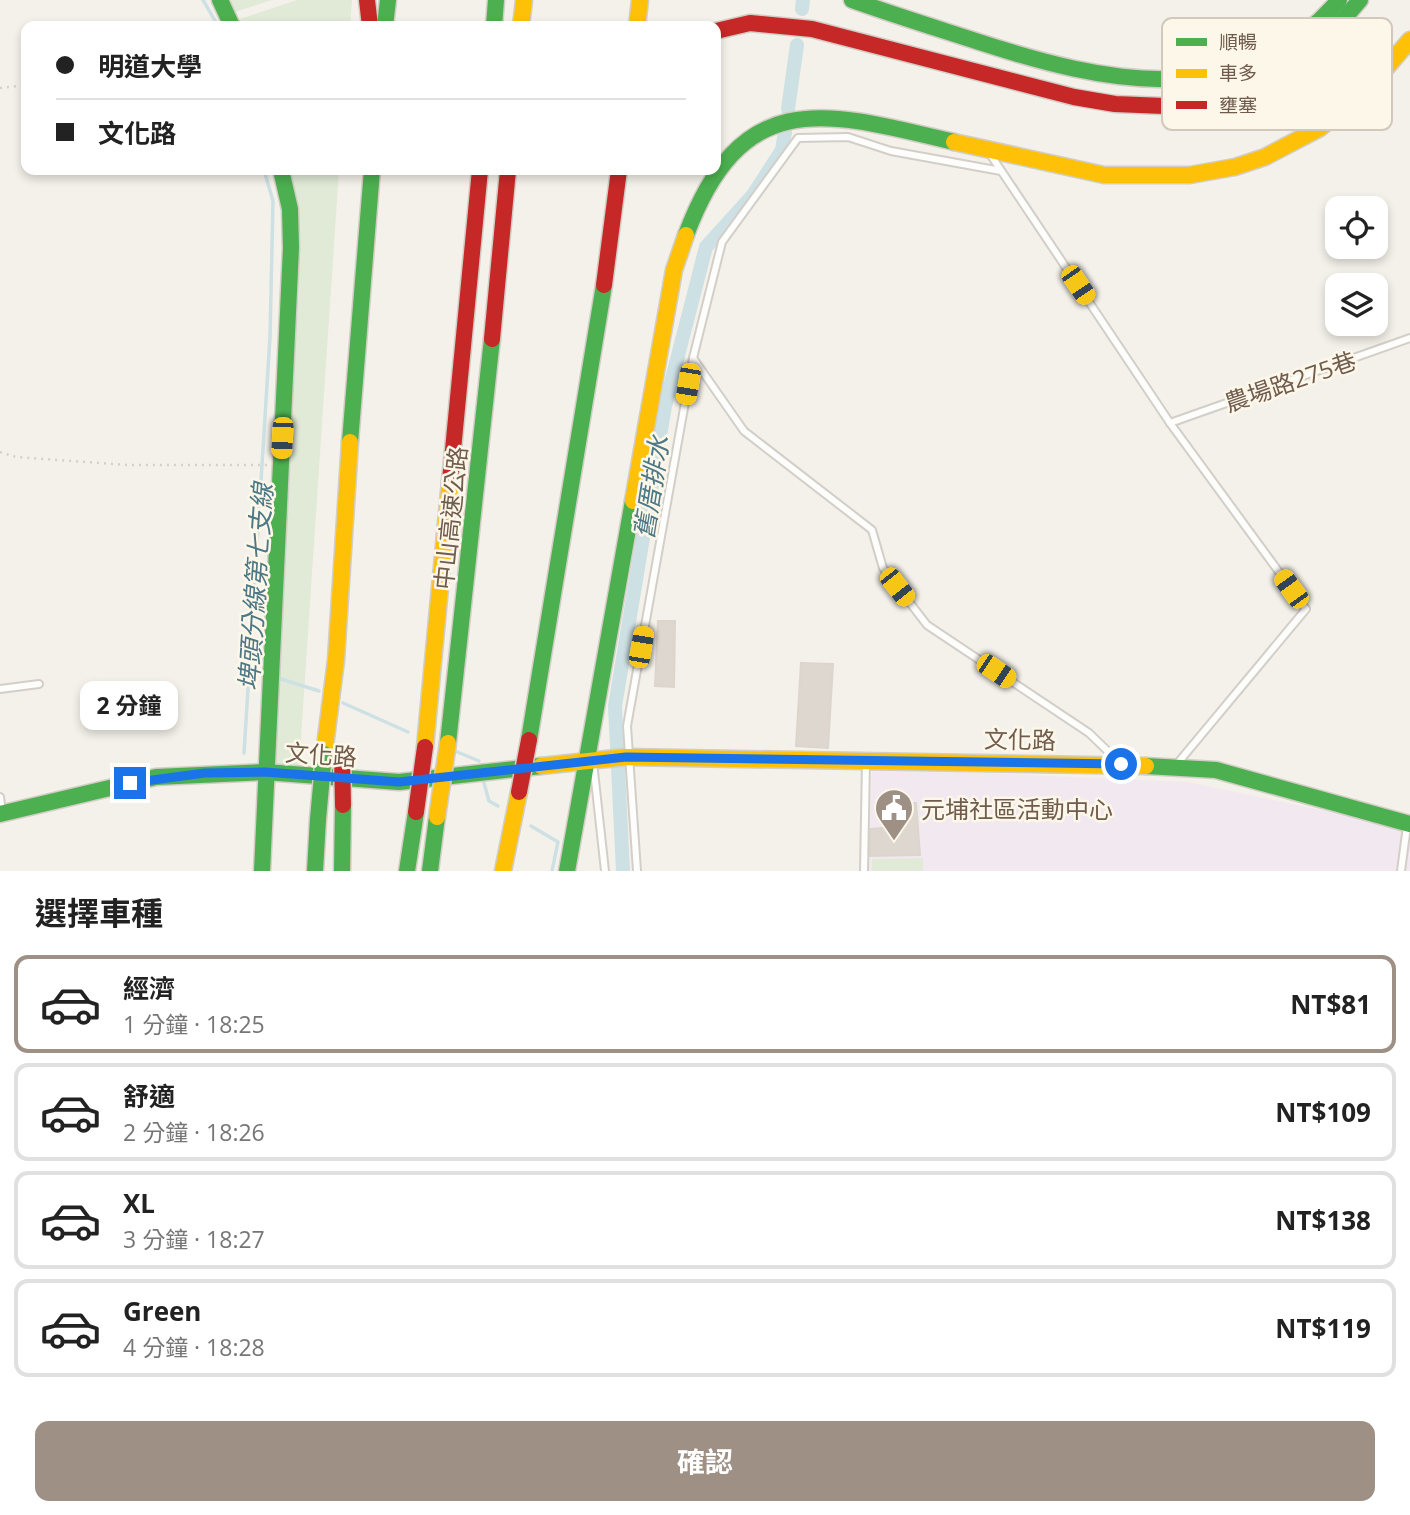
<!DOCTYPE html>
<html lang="zh-TW">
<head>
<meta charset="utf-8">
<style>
  :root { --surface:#fff; --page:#f2f2f2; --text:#222; --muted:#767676; --line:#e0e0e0; --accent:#9e9084 }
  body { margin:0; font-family:"Open Sans","Noto Sans TC",sans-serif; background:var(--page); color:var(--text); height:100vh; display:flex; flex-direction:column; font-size:26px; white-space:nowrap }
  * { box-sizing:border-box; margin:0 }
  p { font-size:23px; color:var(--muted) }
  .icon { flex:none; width:38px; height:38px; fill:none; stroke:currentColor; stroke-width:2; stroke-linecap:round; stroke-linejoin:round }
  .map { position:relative; height:871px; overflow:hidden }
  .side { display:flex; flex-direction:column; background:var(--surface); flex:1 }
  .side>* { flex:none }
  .hud { position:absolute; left:21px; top:21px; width:700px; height:154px; border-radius:14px; box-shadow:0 4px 10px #0003; display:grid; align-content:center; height:154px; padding:0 35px; background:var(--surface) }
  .controls { position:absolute; left:1325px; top:196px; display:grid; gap:14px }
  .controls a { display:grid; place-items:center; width:63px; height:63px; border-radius:14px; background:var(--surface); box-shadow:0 4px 10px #0003; font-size:35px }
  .end { position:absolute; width:32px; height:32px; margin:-16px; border:9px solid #1a73e8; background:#fff; box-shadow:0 0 0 4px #fff }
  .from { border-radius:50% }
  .bubble { position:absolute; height:49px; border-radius:14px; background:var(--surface); box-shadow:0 4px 10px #0003; font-size:23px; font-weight:700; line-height:49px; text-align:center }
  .car { position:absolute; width:21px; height:42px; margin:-21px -10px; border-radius:9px; box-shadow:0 0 5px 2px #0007; background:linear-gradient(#f5c518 24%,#345 0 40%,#f5c518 0 76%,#345 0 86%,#f5c518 0) }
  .hud b { display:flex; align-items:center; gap:24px; height:66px; font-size:26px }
  .hud b+b { border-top:2px solid var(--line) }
  .hud i { width:18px; height:18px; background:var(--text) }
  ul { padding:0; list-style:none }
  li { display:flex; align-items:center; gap:21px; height:98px; margin:0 14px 10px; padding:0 21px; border:4px solid var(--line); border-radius:14px }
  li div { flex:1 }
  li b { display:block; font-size:26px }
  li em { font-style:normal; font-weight:700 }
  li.selected { border-color:var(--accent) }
  li>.icon { width:63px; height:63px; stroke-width:1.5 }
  h2 { padding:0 35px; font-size:32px; line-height:84px }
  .primary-button { display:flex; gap:14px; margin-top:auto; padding:14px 35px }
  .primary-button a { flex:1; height:80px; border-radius:14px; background:var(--accent); color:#fff; font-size:28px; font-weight:700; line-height:80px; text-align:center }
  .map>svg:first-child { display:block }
  .education { fill:#f2e8f0 }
  .green { fill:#e0ead6 }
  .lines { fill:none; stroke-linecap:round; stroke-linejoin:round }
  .stream { stroke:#cde0e3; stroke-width:3.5 }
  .canal { stroke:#cde0e3; stroke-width:14 }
  .building { fill:#ddd7d0; stroke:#dcd5cd; stroke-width:2 }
  .lane-casing { stroke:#d3cec8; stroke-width:10 }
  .fast-casing { stroke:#d2cdc5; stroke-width:19 }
  .slow-casing { stroke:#d2cdc5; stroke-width:19 }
  .jam-casing { stroke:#d2cdc5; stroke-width:19 }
  .path { stroke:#d6d0cb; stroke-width:2.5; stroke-dasharray:2 5; stroke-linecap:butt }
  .lane { stroke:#fdfdfc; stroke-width:6 }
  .fast { stroke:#4caf50; stroke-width:16 }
  .slow { stroke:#ffc107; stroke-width:16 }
  .jam { stroke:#c62828; stroke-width:16 }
  .fast-bridge-casing { stroke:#d3cdc7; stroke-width:19; stroke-linecap:butt }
  .slow-bridge-casing { stroke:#d3cdc7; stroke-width:19; stroke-linecap:butt }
  .jam-bridge-casing { stroke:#d3cdc7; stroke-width:19; stroke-linecap:butt }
  .fast-bridge { stroke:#4caf50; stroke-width:16 }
  .slow-bridge { stroke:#ffc107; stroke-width:16 }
  .jam-bridge { stroke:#c62828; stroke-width:16 }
  .route { stroke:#1a73e8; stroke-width:9 }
  .labels { text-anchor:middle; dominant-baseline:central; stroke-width:5; stroke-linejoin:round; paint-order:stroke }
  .street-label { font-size:24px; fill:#6f5c4d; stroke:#fdf7ea }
  .poi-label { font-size:24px; fill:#6f5c4d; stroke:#fdf7ea; text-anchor:start }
  .water-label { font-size:26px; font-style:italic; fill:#4d7886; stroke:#fdf7ea }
  .key { fill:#fdf7ea; stroke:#d2c8bb; stroke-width:2 }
  .key-label { font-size:19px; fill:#6f5c4d }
</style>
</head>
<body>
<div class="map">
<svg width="1410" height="871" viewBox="0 0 1410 871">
  <rect width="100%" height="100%" fill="#f4f1ea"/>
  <polygon class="education" points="872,768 1188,782 1410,829 1410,871 869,871"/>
  <g class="green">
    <polygon points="229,0 272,0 235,12"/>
    <polygon points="297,0 352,0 350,26 239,26 237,20"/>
    <polygon points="288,170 339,170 299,767 272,766 284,490 299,290 297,227"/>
    <polygon points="923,858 923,871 872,871 872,859"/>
  </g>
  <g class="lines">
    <g class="stream">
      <polyline points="203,0 218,26"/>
      <polyline points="281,679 319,691"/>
      <polyline points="343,703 408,732"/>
      <polyline points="455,751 479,761"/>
      <polyline points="244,753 270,337 273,201 264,170"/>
      <polyline points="484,783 489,801 498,806"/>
      <polyline points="531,826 558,842 552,871"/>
    </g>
    <g class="canal">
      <polyline points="802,9 803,0"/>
      <polyline points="788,109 797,45"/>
      <polyline points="623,871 615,706 665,406 706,247 753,195 782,150 785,132"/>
    </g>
  </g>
  <g class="building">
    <polygon points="658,621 675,621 674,687 655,686"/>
    <polygon points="801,663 833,664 828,748 796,746"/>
    <polygon points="908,803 916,803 920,855 870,856 870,829 897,827 897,804"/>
  </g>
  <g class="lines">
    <defs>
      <g id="lane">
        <polyline points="990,154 1170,423 1306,609 1177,764"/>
        <polyline points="693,358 744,431 872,530 883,568 927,625 1089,733 1120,763"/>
        <polyline points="1170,423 1410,338"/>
        <polyline points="0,689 39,684"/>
        <polyline points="593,762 605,871"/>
        <polyline points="0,797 2,812"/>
        <polyline points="637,871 627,726 693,358 722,242 798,138 848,137 891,151 1001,171"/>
        <polyline points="864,871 866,761"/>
        <polyline points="1401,871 1407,826"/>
      </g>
      <g id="fast">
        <polyline points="220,0 232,26"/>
        <path d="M852,0c42,15 84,28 127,42 123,40 263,73 360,-42"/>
        <polyline points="385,26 388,0"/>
        <polyline points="494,26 496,0"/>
        <path d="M1164,106c82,-5 144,-43 196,-106"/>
        <path d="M686,235c56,-150 139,-124 268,-93"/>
        <polyline points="350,442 372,170"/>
        <polyline points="529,740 604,285"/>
        <polyline points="448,743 492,339"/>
        <polyline points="1146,766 1216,770 1410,824"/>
        <polyline points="0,814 156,777 265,772 399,782 541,766"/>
        <polyline points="262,871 291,248 290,209 281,170"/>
        <polyline points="315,871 318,819"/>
        <polyline points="342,871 343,805"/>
        <polyline points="407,871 416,812"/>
        <polyline points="430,871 437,817"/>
        <polyline points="567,871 633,501"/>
      </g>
      <g id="slow">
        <polyline points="521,26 524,0"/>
        <polyline points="637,26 640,0"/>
        <polyline points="954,142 1104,175 1190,175 1235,167 1265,157 1320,128 1369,88 1410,40"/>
        <polyline points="633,501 674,270 686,235"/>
        <polyline points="425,747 450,481"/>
        <polyline points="324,754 336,660 350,442"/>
        <polyline points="541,766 626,757 1146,766"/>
        <polyline points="503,871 519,792"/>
      </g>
      <g id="jam">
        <polyline points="367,0 370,26"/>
        <polyline points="716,31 750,23 812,29 1074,97 1115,104 1164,106"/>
        <polyline points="604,285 619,170"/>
        <polyline points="492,339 508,170"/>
        <polyline points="450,481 480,170"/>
      </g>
    </defs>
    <use href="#lane" class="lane-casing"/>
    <use href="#fast" class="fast-casing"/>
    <use href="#slow" class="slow-casing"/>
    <use href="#jam" class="jam-casing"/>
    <g class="path">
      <polyline points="0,88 26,85"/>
      <polyline points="0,452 16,457 127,465 269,465"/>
    </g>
    <use href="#lane" class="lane"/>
    <use href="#fast" class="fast"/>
    <use href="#slow" class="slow"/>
    <use href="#jam" class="jam"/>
    <defs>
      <polyline id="fast-bridge" points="318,819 324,754"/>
      <polyline id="slow-bridge" points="437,817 448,743"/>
      <g id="jam-bridge">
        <polyline points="342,754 343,805"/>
        <polyline points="519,792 529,740"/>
        <polyline points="416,812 425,747"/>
      </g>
    </defs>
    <use href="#fast-bridge" class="fast-bridge-casing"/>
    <use href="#slow-bridge" class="slow-bridge-casing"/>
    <use href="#jam-bridge" class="jam-bridge-casing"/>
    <use href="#fast-bridge" class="fast-bridge"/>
    <use href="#slow-bridge" class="slow-bridge"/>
    <use href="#jam-bridge" class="jam-bridge"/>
  </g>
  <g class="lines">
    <polyline class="route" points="130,783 205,773 265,772 399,782 626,757 1121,764"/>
  </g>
  <defs>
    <symbol id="civic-pin" viewBox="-11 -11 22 30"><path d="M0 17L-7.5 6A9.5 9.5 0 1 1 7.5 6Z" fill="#9e9084" stroke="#fdf7ea"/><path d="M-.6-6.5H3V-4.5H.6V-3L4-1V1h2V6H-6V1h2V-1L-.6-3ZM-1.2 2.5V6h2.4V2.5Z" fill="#fff"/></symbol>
  </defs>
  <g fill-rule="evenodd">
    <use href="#civic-pin" x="872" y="786" width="44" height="60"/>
  </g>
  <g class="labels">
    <g class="street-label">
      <text transform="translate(1290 381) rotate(-19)">農場路275巷</text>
      <text transform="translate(450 518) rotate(-84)">中山高速公路</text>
      <text transform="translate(1020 739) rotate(1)">文化路</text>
      <text transform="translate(321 754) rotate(4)">文化路</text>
    </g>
    <g class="poi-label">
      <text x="921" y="808">元埔社區活動中心</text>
    </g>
    <g class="water-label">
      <text transform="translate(651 487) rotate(-81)">舊厝排水</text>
      <text transform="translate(255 587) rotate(-86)">埤頭分線第七支線</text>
    </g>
  </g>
  <rect x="1162" y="18" width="230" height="112" rx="10" class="key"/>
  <rect x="1176" y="38" width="31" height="8" fill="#4caf50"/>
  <rect x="1176" y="69" width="31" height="9" fill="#ffc107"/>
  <rect x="1176" y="101" width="31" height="8" fill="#c62828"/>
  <g class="key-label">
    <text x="1219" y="49">順暢</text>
    <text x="1219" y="80">車多</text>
    <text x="1219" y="112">壅塞</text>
  </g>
</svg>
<div class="controls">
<a><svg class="icon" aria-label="locate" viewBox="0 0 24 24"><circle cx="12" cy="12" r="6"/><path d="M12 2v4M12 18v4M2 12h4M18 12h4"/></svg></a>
<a><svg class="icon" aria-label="layers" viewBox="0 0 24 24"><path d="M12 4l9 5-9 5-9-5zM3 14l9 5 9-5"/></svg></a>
</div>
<i class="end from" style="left:1121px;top:764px"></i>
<i class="end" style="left:130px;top:783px"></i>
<div class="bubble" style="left:80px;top:681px;width:98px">2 分鐘</div>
<i class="car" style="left:1078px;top:285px;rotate:146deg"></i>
<i class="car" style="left:688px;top:384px;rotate:190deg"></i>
<i class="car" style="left:282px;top:438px;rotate:183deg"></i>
<i class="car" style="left:897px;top:587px;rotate:142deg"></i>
<i class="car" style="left:1291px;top:589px;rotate:324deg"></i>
<i class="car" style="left:641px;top:647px;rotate:10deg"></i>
<i class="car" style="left:996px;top:671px;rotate:124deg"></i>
<div class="hud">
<b><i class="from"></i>明道大學</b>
<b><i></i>文化路</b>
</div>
</div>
<section class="side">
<h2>選擇車種</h2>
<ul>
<li class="selected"><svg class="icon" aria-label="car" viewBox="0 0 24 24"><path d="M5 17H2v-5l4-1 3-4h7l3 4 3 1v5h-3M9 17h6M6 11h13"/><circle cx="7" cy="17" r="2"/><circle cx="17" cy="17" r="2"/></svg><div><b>經濟</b><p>1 分鐘 · 18:25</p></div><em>NT$81</em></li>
<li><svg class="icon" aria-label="car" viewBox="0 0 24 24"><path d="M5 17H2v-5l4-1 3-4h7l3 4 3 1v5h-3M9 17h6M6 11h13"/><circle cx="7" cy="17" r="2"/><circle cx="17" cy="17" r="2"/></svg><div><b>舒適</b><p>2 分鐘 · 18:26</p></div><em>NT$109</em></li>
<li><svg class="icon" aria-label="car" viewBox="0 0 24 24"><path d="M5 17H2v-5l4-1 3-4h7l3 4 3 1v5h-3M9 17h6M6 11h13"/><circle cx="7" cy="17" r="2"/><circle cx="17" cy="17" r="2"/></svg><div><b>XL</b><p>3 分鐘 · 18:27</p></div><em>NT$138</em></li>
<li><svg class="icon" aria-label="car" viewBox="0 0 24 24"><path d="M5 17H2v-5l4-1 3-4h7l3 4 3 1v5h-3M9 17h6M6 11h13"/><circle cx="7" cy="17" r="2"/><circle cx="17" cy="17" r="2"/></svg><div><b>Green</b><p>4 分鐘 · 18:28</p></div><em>NT$119</em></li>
</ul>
<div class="primary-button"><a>確認</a></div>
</section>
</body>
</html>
